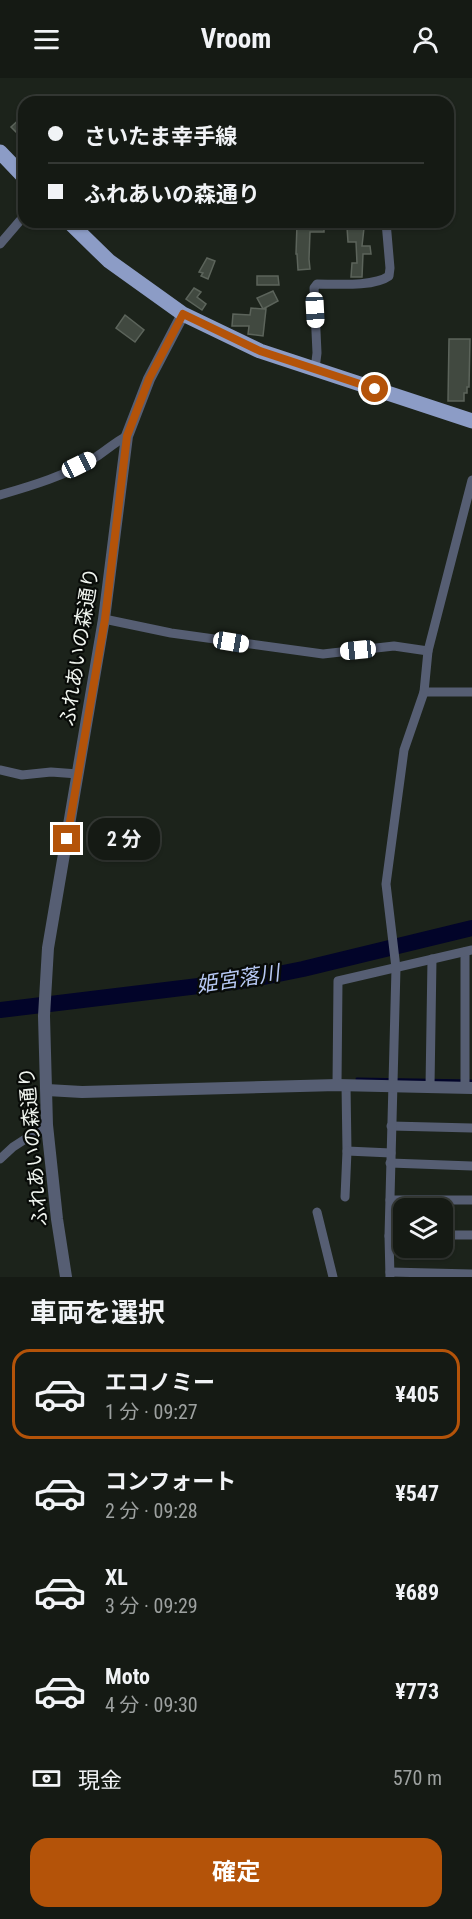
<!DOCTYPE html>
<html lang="ja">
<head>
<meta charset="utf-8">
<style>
  :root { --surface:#151a14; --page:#222722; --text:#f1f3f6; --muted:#9da1a0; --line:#343834; --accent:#b45309 }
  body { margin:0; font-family:"Roboto Condensed","Noto Sans JP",sans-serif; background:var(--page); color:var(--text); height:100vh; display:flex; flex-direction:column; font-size:22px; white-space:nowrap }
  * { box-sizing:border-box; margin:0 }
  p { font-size:20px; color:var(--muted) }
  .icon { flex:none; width:33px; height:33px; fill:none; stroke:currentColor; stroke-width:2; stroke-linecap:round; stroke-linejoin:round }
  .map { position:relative; height:1199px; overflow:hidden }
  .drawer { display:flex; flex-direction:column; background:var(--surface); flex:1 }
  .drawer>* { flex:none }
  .banner { position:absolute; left:18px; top:18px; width:436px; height:132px; border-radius:18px; box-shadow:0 2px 4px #0004,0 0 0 2px var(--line); display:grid; align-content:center; height:132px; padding:0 30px; background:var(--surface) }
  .controls { position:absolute; left:393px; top:1120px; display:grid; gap:12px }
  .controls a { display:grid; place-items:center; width:60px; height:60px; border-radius:12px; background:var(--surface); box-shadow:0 2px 4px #0004,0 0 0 2px var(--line); font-size:30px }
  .end { position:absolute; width:27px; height:27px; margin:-14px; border:8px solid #b45309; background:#fff; box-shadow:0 0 0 3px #fff }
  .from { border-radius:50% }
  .bubble { position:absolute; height:42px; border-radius:18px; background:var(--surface); box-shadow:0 2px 4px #0004,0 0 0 2px var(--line); font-size:20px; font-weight:700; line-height:42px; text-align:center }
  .car { position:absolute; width:18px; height:36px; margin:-18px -9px; border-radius:8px; box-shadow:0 0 4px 2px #0007; background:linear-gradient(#fff 24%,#345 0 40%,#fff 0 76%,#345 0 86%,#fff 0) }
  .banner b { display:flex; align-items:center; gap:21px; height:57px; font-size:22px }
  .banner b+b { border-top:2px solid var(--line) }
  .banner i { width:15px; height:15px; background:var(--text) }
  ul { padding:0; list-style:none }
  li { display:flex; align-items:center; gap:18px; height:90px; margin:0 12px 9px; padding:0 18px; border:3px solid transparent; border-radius:18px }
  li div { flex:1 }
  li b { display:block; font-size:22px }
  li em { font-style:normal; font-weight:700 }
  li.active { border-color:var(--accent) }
  li>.icon { width:54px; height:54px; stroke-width:1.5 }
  h2 { padding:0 30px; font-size:27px; line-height:72px }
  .pay { display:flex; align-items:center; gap:15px; height:66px; padding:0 30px; font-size:22px }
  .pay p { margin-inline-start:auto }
  .primary-button { display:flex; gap:12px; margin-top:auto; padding:12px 30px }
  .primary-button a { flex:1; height:69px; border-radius:18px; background:var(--accent); color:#fff; font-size:24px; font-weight:700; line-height:69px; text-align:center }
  header { display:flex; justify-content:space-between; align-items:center; height:78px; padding:0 30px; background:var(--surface); font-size:27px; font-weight:700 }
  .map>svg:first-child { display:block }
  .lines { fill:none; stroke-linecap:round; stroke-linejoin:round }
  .stream { stroke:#020429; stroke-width:3 }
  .river { stroke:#020429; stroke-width:16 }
  .building { fill:#414940; stroke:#5c645b; stroke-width:1.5 }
  .minor { stroke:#565e73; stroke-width:9 }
  .tertiary { stroke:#565e73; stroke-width:12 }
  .primary { stroke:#8c9cc6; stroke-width:15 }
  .route { stroke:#b45309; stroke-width:8 }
  .labels { text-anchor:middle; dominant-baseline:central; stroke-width:4.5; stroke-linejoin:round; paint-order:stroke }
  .street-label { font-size:20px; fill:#f0f5ef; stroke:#080b08 }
  .water-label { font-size:21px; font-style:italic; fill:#b7c8f4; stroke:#080b08 }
</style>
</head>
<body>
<header><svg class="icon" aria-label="menu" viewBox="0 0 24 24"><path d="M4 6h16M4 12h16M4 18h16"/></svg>Vroom<svg class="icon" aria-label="person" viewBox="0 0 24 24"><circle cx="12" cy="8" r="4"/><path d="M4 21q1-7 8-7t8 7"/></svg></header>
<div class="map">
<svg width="472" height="1199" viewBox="0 0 472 1199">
  <rect width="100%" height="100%" fill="#1c231b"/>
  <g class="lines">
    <polyline class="stream" points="357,1001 472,1003"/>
    <polyline class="river" points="0,932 248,902 303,891 472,850"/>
  </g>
  <g class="building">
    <polygon points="24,37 24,51 18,56 11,49"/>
    <polygon points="299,145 311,148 312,146 322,146 322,151 324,151 324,154 310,154 309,181 310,191 298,192 297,176 296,176 297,146"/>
    <polygon points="347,149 364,150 362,168 370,168 371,176 363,176 362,199 351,199 352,185 357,185 356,164 348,164"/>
    <polygon points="207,180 215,183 208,201 201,198 203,195 199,194"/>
    <polygon points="257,198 278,198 279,207 257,207"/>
    <polygon points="194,210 201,214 197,219 206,226 202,232 186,221"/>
    <polygon points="273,213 278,223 263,231 266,231 263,258 248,256 249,248 232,248 233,236 250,237 251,230 263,231 257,220"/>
    <polygon points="125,237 144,252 135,264 116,250"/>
    <polygon points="449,261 470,261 469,309 467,309 467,315 464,315 464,323 448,323"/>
  </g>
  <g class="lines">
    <g class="minor">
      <polyline points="0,166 24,138"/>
      <path d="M315,291l2,-16 -3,-65 3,-4c19,0 57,3 72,-8l1,-8 -4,-46"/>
      <path d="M0,417c31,-9 68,-20 96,-38 11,-7 19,-15 31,-21"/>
      <polyline points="104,541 171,555 323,576 394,568 428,573"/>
      <polyline points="424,614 472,614"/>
      <polyline points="0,692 22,697 51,694 78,696"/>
      <polyline points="465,874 465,1010"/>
      <polyline points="337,1007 338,903 472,872"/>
      <polyline points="346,1007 347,1073 391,1075"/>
      <polyline points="430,1009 432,881"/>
      <polyline points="391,1048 472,1050"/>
      <polyline points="0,1081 13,1069 47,1047"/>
      <polyline points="390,1085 472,1088"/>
      <polyline points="345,1119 347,1073"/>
      <polyline points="390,1122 472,1122"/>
      <polyline points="317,1134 333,1199"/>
      <polyline points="442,1157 472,1157"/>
      <polyline points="389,1158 404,1158"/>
      <polyline points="390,1194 472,1196"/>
      <polyline points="390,1199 389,1158 396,890 386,806 404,672 424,614 428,573 472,402"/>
    </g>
    <g class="tertiary">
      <polyline points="47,1012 82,1014 337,1007 472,1010"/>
      <polyline points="66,1199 57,1141 47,1047 44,938 48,870 104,541 127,358 149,301 183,236"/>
    </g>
    <g class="primary">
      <polyline points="0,74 24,99"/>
      <polyline points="69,144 109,183 183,236 260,273 472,343"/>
    </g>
  </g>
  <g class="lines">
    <polyline class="route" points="67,761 105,541 127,358 149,301 183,236 260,273 375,311"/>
  </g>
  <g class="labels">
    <g class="street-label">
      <text transform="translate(79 569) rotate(-81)">ふれあいの森通り</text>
      <text transform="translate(33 1069) rotate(-95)">ふれあいの森通り</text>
    </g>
    <g class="water-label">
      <text transform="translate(238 901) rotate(-9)">姫宮落川</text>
    </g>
  </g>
</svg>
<div class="controls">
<a><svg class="icon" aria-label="layers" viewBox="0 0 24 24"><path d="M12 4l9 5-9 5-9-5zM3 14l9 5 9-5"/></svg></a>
</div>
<i class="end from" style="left:375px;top:311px"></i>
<i class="end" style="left:67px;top:761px"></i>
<div class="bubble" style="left:88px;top:740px;width:72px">2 分</div>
<i class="car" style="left:315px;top:232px;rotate:177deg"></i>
<i class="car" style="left:79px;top:387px;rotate:64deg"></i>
<i class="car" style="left:231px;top:564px;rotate:99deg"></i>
<i class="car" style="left:358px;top:572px;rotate:264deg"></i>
<div class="banner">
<b><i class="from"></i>さいたま幸手線</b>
<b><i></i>ふれあいの森通り</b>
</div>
</div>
<section class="drawer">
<h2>車両を選択</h2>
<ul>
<li class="active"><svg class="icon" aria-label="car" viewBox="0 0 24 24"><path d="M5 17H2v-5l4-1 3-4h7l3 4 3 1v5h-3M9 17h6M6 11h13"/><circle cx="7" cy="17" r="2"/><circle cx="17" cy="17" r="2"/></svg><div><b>エコノミー</b><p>1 分 · 09:27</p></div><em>¥405</em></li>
<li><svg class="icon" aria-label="car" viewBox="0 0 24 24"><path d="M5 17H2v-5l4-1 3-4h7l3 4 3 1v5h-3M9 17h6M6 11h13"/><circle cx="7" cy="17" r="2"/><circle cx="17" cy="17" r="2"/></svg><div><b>コンフォート</b><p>2 分 · 09:28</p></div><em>¥547</em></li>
<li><svg class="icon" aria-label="car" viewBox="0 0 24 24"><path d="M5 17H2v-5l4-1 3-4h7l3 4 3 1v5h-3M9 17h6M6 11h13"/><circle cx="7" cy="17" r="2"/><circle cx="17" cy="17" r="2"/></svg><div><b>XL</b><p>3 分 · 09:29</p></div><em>¥689</em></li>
<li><svg class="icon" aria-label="car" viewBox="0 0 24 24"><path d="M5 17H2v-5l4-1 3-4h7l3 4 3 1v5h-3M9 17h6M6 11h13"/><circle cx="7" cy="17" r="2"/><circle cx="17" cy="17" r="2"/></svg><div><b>Moto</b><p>4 分 · 09:30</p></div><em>¥773</em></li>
</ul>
<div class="pay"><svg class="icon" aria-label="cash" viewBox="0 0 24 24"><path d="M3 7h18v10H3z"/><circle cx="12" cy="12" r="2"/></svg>現金<p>570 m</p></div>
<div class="primary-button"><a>確定</a></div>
</section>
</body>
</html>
